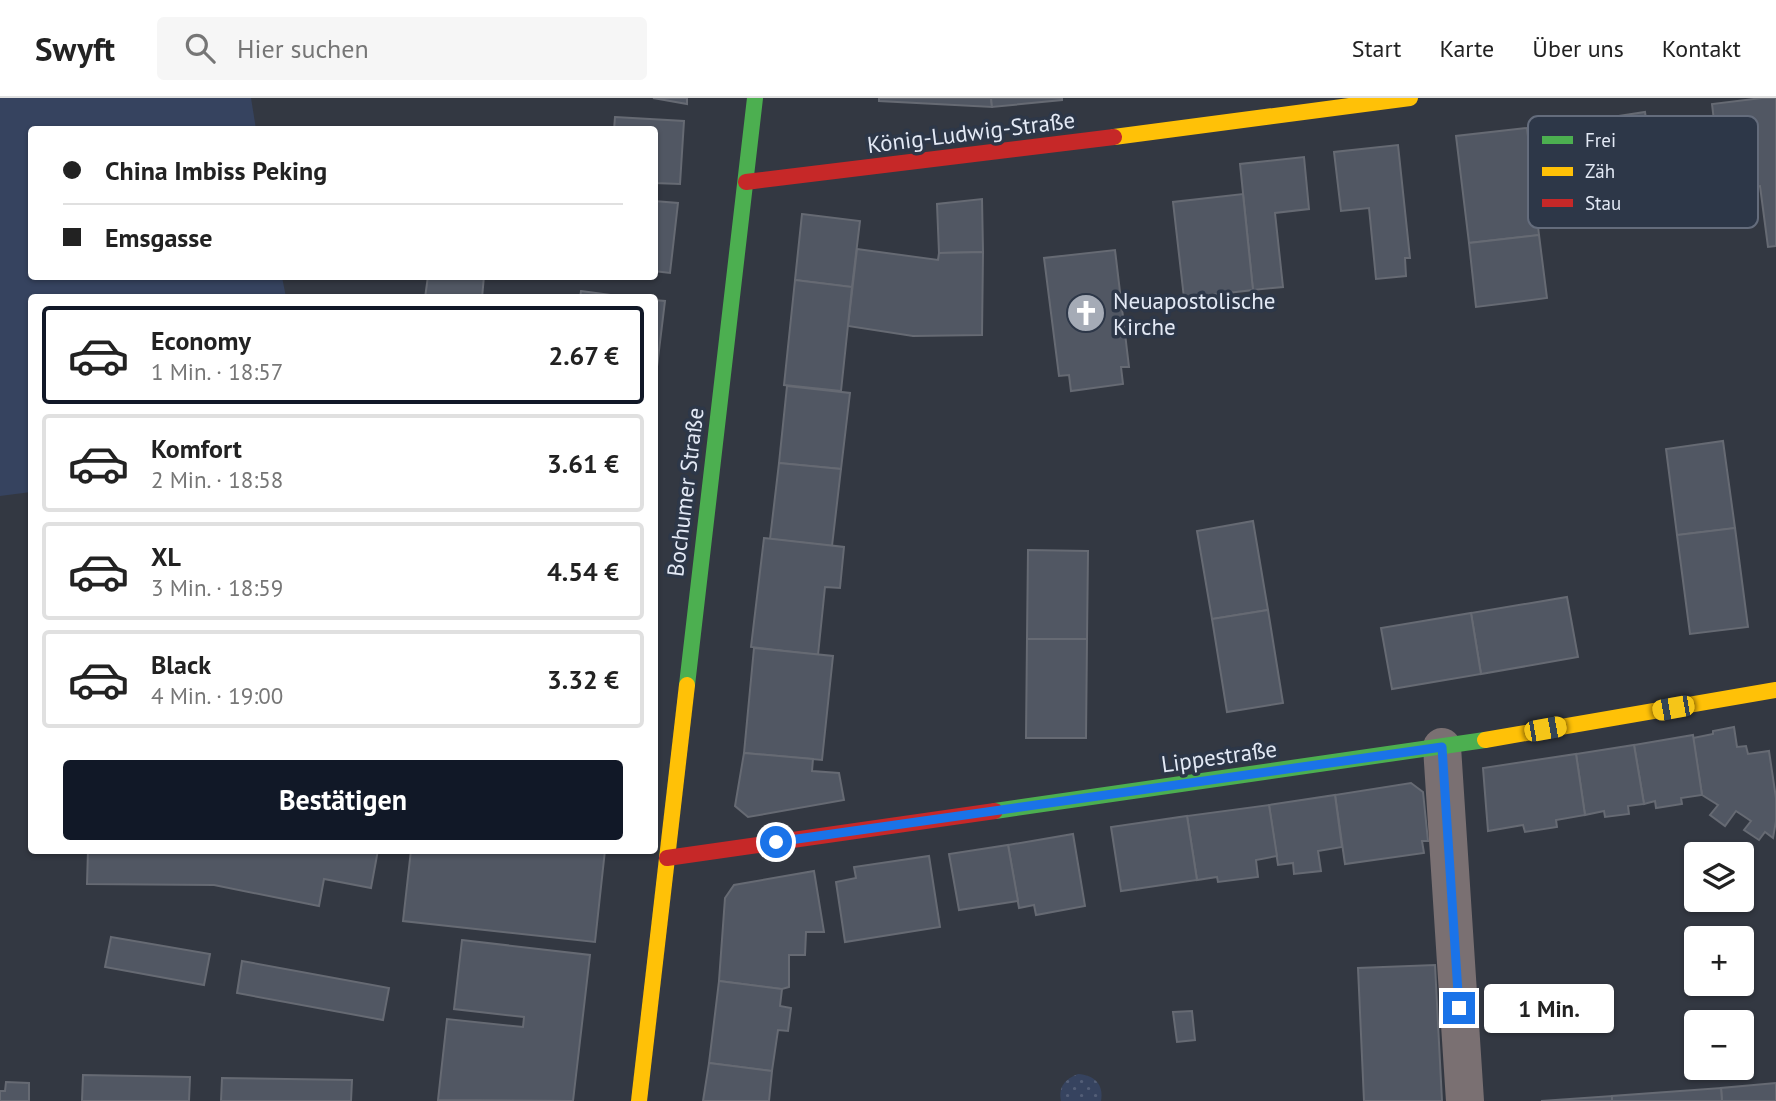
<!DOCTYPE html>
<html lang="de">
<head>
<meta charset="utf-8">
<style>
  :root { --surface:#fff; --page:#f6f6f6; --text:#222; --muted:#767676; --line:#e0e0e0; --accent:#111827 }
  body { margin:0; font-family:"PT Sans",sans-serif; background:var(--page); color:var(--text); height:100vh; display:flex; flex-direction:column; font-size:26px; white-space:nowrap }
  * { box-sizing:border-box; margin:0 }
  p { font-size:23px; color:var(--muted) }
  .icon { flex:none; width:38px; height:38px; fill:none; stroke:currentColor; stroke-width:2; stroke-linecap:round; stroke-linejoin:round }
  .map { position:relative; flex:1; overflow:hidden }
  .sheet { position:absolute; left:28px; top:196px; width:630px; height:560px; display:flex; flex-direction:column; background:var(--surface); border-radius:7px; box-shadow:0 2px 5px #0004 }
  .sheet>* { flex:none }
  .hud { position:absolute; left:28px; top:28px; width:630px; height:154px; border-radius:7px; box-shadow:0 2px 5px #0004; display:grid; align-content:center; height:154px; padding:0 35px; background:var(--surface) }
  .fabs { position:absolute; left:1684px; top:744px; display:grid; gap:14px }
  .fabs a { display:grid; place-items:center; width:70px; height:70px; border-radius:7px; background:var(--surface); box-shadow:0 2px 5px #0004; font-size:35px }
  .end { position:absolute; width:32px; height:32px; margin:-16px; border:9px solid #1a73e8; background:#fff; box-shadow:0 0 0 4px #fff }
  .from { border-radius:50% }
  .bubble { position:absolute; height:49px; border-radius:7px; background:var(--surface); box-shadow:0 2px 5px #0004; font-size:23px; font-weight:700; line-height:49px; text-align:center }
  .car { position:absolute; width:21px; height:42px; margin:-21px -10px; border-radius:9px; box-shadow:0 0 5px 2px #0007; background:linear-gradient(#f5c518 24%,#345 0 40%,#f5c518 0 76%,#345 0 86%,#f5c518 0) }
  .hud b { display:flex; align-items:center; gap:24px; height:66px; font-size:26px }
  .hud b+b { border-top:2px solid var(--line) }
  .hud i { width:18px; height:18px; background:var(--text) }
  ul { padding:12px 0 0; list-style:none }
  li { display:flex; align-items:center; gap:21px; height:98px; margin:0 14px 10px; padding:0 21px; border:4px solid var(--line); border-radius:7px }
  li div { flex:1 }
  li b { display:block; font-size:26px }
  li em { font-style:normal; font-weight:700 }
  li.active { border-color:var(--accent) }
  li>.icon { width:63px; height:63px; stroke-width:1.5 }
  .action { display:flex; gap:14px; margin-top:auto; padding:14px 35px }
  .action a { flex:1; height:80px; border-radius:7px; background:var(--accent); color:#fff; font-size:28px; font-weight:700; line-height:80px; text-align:center }
  header { display:flex; align-items:center; gap:42px; box-sizing:border-box; height:98px; padding:0 35px; background:var(--surface); border-bottom:2px solid var(--line) }
  header strong { font-size:33px }
  nav { display:flex; gap:38px; margin-inline-start:auto; font-size:24px }
  .search { width:490px; height:63px; background:var(--page); display:flex; align-items:center; gap:18px; box-sizing:border-box; padding:0 24px; border-radius:7px; color:var(--muted); font-size:26px }
  .map>svg:first-child { display:block }
  .green { fill:url(#green-dots) }
  .pitch { fill:#36435f }
  .building { fill:#515763; stroke:#666a73; stroke-width:2 }
  .lines { fill:none; stroke-linecap:round; stroke-linejoin:round }
  .street { stroke:#7a7072; stroke-width:38 }
  .fast { stroke:#4caf50; stroke-width:16 }
  .slow { stroke:#ffc107; stroke-width:16 }
  .jam { stroke:#c62828; stroke-width:16 }
  .route { stroke:#1a73e8; stroke-width:9 }
  .labels { text-anchor:middle; dominant-baseline:central; stroke-width:7; stroke-linejoin:round; paint-order:stroke }
  .street-label { font-size:23px; fill:#e3e9f5; stroke:#2d3748 }
  .poi-label { font-size:23px; fill:#e3e9f5; stroke:#2d3748; text-anchor:start }
  .key { fill:#2d3748; stroke:#646c7c; stroke-width:2 }
  .key-label { font-size:19px; fill:#e3e9f5 }
</style>
</head>
<body>
<header>
<strong>Swyft</strong>
<div class="search"><svg class="icon" aria-label="search" viewBox="0 0 24 24"><circle cx="10" cy="10" r="6"/><path d="M15 15l6 6"/></svg>Hier suchen</div>
<nav><a>Start</a><a>Karte</a><a>Über uns</a><a>Kontakt</a></nav>
</header>
<div class="map">
<svg width="1776" height="1003" viewBox="0 0 1776 1003">
  <defs>
    <pattern id="green-dots" width="8" height="8" patternUnits="userSpaceOnUse" patternTransform="scale(1.75)"><rect width="8" height="8" fill="#36435f"/><path d="M2 2h.1M6 6h.1" fill="none" stroke="#535e77" stroke-width="1.8" stroke-linecap="round"/></pattern>
  </defs>
  <rect width="100%" height="100%" fill="#333842"/>
  <path class="green" d="M1078,976c16,1 26,10 23,27h-40c-3,-14 4,-22 17,-27z"/>
  <polygon class="pitch" points="0,0 251,0 256,31 32,32 32,178 282,179 286,199 32,200 31,394 0,398"/>
  <g class="building">
    <polygon points="653,0 687,0 687,6"/>
    <polygon points="879,0 991,0 992,9 879,3"/>
    <polygon points="991,0 1062,0 1062,2 992,9"/>
    <polygon points="1762,0 1776,0 1776,148 1768,149 1760,88 1741,90 1739,78 1721,80 1712,6"/>
    <polygon points="1645,14 1656,93 1616,98 1605,20"/>
    <polygon points="615,19 684,23 680,86 654,85 654,32 614,32"/>
    <polygon points="1527,30 1539,137 1469,145 1456,38"/>
    <polygon points="1398,47 1410,160 1405,160 1406,178 1376,181 1369,110 1341,113 1334,54"/>
    <polygon points="1304,59 1309,111 1275,115 1283,189 1253,192 1240,66"/>
    <polygon points="1243,96 1253,192 1184,200 1173,104"/>
    <polygon points="982,101 983,154 939,155 937,106"/>
    <polygon points="654,103 678,105 670,175 654,173"/>
    <polygon points="802,116 860,123 852,189 795,182"/>
    <polygon points="1539,137 1547,200 1476,209 1469,145"/>
    <polygon points="857,151 938,162 939,155 983,154 982,237 913,238 848,228"/>
    <polygon points="1115,152 1129,269 1121,269 1123,286 1071,293 1069,277 1059,278 1044,160"/>
    <polygon points="428,178 484,178 482,200 425,200"/>
    <polygon points="795,182 852,189 841,293 784,287"/>
    <polygon points="581,193 633,200 580,200"/>
    <polygon points="654,202 665,203 655,285 654,284"/>
    <polygon points="787,288 850,295 841,371 779,365"/>
    <polygon points="1723,343 1735,430 1677,437 1666,351"/>
    <polygon points="779,365 841,371 832,448 770,441"/>
    <polygon points="1253,423 1268,512 1212,521 1197,433"/>
    <polygon points="1735,430 1748,529 1690,536 1677,437"/>
    <polygon points="764,440 844,449 840,490 825,489 818,557 751,549"/>
    <polygon points="1028,452 1088,453 1087,541 1027,541"/>
    <polygon points="1567,499 1578,559 1481,576 1471,515"/>
    <polygon points="1268,512 1283,605 1227,614 1212,521"/>
    <polygon points="1471,515 1481,576 1392,591 1381,530"/>
    <polygon points="1027,541 1087,541 1086,640 1026,640"/>
    <polygon points="754,550 833,558 822,662 744,655"/>
    <polygon points="1734,629 1737,649 1746,648 1748,656 1769,653 1776,700 1776,723 1773,740 1765,734 1759,742 1744,732 1751,723 1736,713 1725,728 1710,717 1718,707 1702,697 1693,640 1713,636 1713,633"/>
    <polygon points="1693,637 1702,697 1681,700 1682,706 1656,710 1655,703 1644,706 1634,647"/>
    <polygon points="1634,647 1644,706 1628,708 1629,716 1605,719 1604,713 1585,717 1576,656"/>
    <polygon points="744,655 813,661 812,673 839,675 844,702 748,719 735,708"/>
    <polygon points="1576,656 1585,717 1556,722 1557,729 1525,734 1523,727 1488,733 1483,670"/>
    <polygon points="1411,685 1423,694 1428,743 1422,743 1424,755 1345,766 1335,697"/>
    <polygon points="1335,697 1342,749 1318,753 1321,773 1294,776 1293,765 1278,767 1269,707"/>
    <polygon points="1269,707 1277,758 1256,762 1258,779 1218,784 1217,779 1197,782 1187,718"/>
    <polygon points="1187,718 1197,782 1121,793 1111,729"/>
    <polygon points="1073,736 1085,808 1036,817 1034,807 1019,810 1008,747"/>
    <polygon points="1008,747 1018,803 959,812 949,756"/>
    <polygon points="88,752 378,752 371,790 324,781 319,808 214,787 87,786"/>
    <polygon points="411,752 605,752 595,844 403,823"/>
    <polygon points="929,758 940,829 845,844 836,784 856,780 854,769"/>
    <polygon points="814,773 824,834 806,834 805,857 789,857 789,889 782,891 719,883 725,800 734,787"/>
    <polygon points="111,839 210,856 204,887 105,869"/>
    <polygon points="462,842 590,857 573,1003 438,1002 447,921 523,929 524,919 454,911"/>
    <polygon points="242,863 389,890 383,922 237,895"/>
    <polygon points="1435,867 1442,1003 1364,1003 1358,870"/>
    <polygon points="719,883 782,891 780,908 791,910 788,933 778,932 772,973 709,965"/>
    <polygon points="1192,913 1195,942 1177,944 1173,914"/>
    <polygon points="709,965 772,973 769,1003 703,1003"/>
    <polygon points="83,977 190,979 189,1003 82,1003"/>
    <polygon points="222,980 352,982 351,1003 221,1003"/>
    <polygon points="6,984 29,985 29,1003 0,1003 0,993 5,993"/>
    <polygon points="1776,985 1776,1003 1722,1003 1721,990"/>
    <polygon points="1721,990 1722,1003 1612,1003 1612,998"/>
    <polygon points="1612,998 1612,1003 1541,1003"/>
  </g>
  <g class="lines">
    <polyline class="street" points="1442,649 1465,1003"/>
    <g class="fast">
      <polyline points="687,587 755,0"/>
      <polyline points="995,713 1485,642"/>
    </g>
    <g class="slow">
      <polyline points="1114,39 1410,0"/>
      <polyline points="1485,642 1776,592"/>
      <polyline points="639,1003 687,587"/>
    </g>
    <g class="jam">
      <polyline points="746,84 1114,39"/>
      <polyline points="667,760 995,713"/>
    </g>
  </g>
  <g class="lines">
    <polyline class="route" points="776,744 1442,649 1459,910"/>
  </g>
  <defs>
    <symbol id="church-disc" viewBox="-11 -11 22 22"><circle r="9.5" fill="#a5abb6" stroke="#2d3748"/><path d="M-1.2-6h2.4v3.5h3.3v2.4h-3.3V6h-2.4V-.1h-3.3v-2.4h3.3Z" fill="#fff"/></symbol>
  </defs>
  <g fill-rule="evenodd">
    <use href="#church-disc" x="1064" y="193" width="44" height="44"/>
  </g>
  <g class="labels">
    <g class="street-label">
      <text transform="translate(971 34) rotate(-7)">König-Ludwig-Straße</text>
      <text transform="translate(685 394) rotate(-83)">Bochumer Straße</text>
      <text transform="translate(1219 658) rotate(-8)">Lippestraße</text>
    </g>
    <g class="poi-label">
      <text x="1113" y="202">Neuapostolische<tspan x="1113" dy="26">Kirche</tspan></text>
    </g>
  </g>
  <rect x="1528" y="18" width="230" height="112" rx="10" class="key"/>
  <rect x="1542" y="38" width="31" height="8" fill="#4caf50"/>
  <rect x="1542" y="69" width="31" height="9" fill="#ffc107"/>
  <rect x="1542" y="101" width="31" height="8" fill="#c62828"/>
  <g class="key-label">
    <text x="1585" y="49">Frei</text>
    <text x="1585" y="80">Zäh</text>
    <text x="1585" y="112">Stau</text>
  </g>
</svg>
<div class="fabs">
<a><svg class="icon" aria-label="layers" viewBox="0 0 24 24"><path d="M12 4l9 5-9 5-9-5zM3 14l9 5 9-5"/></svg></a>
<a>+</a>
<a>−</a>
</div>
<i class="end from" style="left:776px;top:744px"></i>
<i class="end" style="left:1459px;top:910px"></i>
<div class="bubble" style="left:1484px;top:886px;width:130px">1 Min.</div>
<i class="car" style="left:1673px;top:610px;rotate:260deg"></i>
<i class="car" style="left:1545px;top:631px;rotate:80deg"></i>
<div class="hud">
<b><i class="from"></i>China Imbiss Peking</b>
<b><i></i>Emsgasse</b>
</div>
<section class="sheet">
<ul>
<li class="active"><svg class="icon" aria-label="car" viewBox="0 0 24 24"><path d="M5 17H2v-5l4-1 3-4h7l3 4 3 1v5h-3M9 17h6M6 11h13"/><circle cx="7" cy="17" r="2"/><circle cx="17" cy="17" r="2"/></svg><div><b>Economy</b><p>1 Min. · 18:57</p></div><em>2.67 €</em></li>
<li><svg class="icon" aria-label="car" viewBox="0 0 24 24"><path d="M5 17H2v-5l4-1 3-4h7l3 4 3 1v5h-3M9 17h6M6 11h13"/><circle cx="7" cy="17" r="2"/><circle cx="17" cy="17" r="2"/></svg><div><b>Komfort</b><p>2 Min. · 18:58</p></div><em>3.61 €</em></li>
<li><svg class="icon" aria-label="car" viewBox="0 0 24 24"><path d="M5 17H2v-5l4-1 3-4h7l3 4 3 1v5h-3M9 17h6M6 11h13"/><circle cx="7" cy="17" r="2"/><circle cx="17" cy="17" r="2"/></svg><div><b>XL</b><p>3 Min. · 18:59</p></div><em>4.54 €</em></li>
<li><svg class="icon" aria-label="car" viewBox="0 0 24 24"><path d="M5 17H2v-5l4-1 3-4h7l3 4 3 1v5h-3M9 17h6M6 11h13"/><circle cx="7" cy="17" r="2"/><circle cx="17" cy="17" r="2"/></svg><div><b>Black</b><p>4 Min. · 19:00</p></div><em>3.32 €</em></li>
</ul>
<div class="action"><a>Bestätigen</a></div>
</section>
</div>
</body>
</html>
